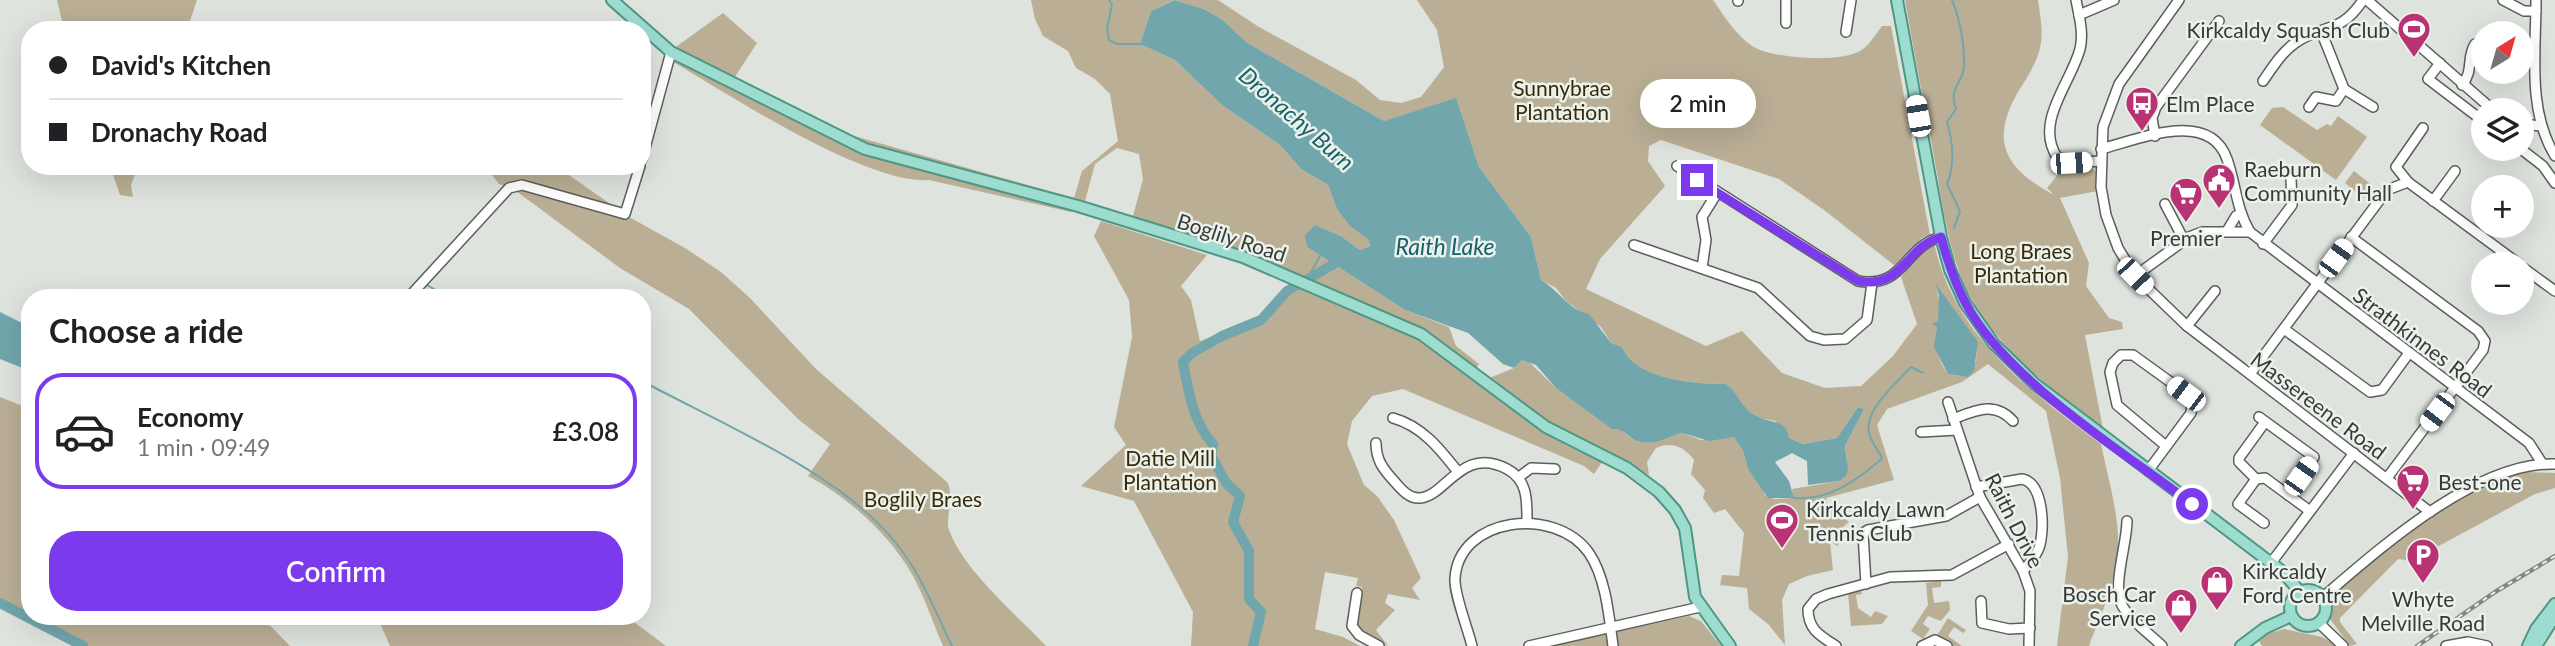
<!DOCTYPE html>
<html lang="en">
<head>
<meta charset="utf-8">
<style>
  :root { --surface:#fff; --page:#f2f2f2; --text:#202124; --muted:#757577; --line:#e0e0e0; --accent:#7c3aed }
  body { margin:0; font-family:Lato,sans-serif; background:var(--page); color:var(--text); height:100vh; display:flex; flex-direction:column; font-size:26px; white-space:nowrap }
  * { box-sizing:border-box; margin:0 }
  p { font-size:23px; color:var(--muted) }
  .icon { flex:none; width:38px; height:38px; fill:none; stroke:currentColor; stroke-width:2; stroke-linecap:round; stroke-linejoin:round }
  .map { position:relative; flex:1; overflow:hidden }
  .panel { position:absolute; left:21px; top:289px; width:630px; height:336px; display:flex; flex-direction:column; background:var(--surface); border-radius:28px; box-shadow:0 7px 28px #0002 }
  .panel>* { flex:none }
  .hud { position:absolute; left:21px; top:21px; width:630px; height:154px; border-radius:28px; box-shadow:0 7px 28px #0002; display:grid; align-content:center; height:154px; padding:0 28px; background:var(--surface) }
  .needle { width:46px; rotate:37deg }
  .tools { position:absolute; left:2471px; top:21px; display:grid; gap:14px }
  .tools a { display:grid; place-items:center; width:63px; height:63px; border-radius:50%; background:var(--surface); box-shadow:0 7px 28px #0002; font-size:35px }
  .end { position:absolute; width:32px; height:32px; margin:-16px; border:9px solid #7c3aed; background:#fff; box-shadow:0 0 0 4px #fff }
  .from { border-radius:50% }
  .bubble { position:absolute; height:49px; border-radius:24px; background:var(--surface); box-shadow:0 7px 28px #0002; font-size:23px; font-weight:600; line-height:49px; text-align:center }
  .car { position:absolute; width:21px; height:42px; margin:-21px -10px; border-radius:9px; box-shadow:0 0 5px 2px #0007; background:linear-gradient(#fff 24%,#345 0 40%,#fff 0 76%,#345 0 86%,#fff 0) }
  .hud b { display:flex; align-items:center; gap:24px; height:66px; font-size:26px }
  .hud b+b { border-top:2px solid var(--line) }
  .hud i { width:18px; height:18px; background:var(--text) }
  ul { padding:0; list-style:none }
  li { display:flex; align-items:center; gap:21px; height:116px; margin:0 14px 10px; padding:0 14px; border:4px solid transparent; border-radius:28px }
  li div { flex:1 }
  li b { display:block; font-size:26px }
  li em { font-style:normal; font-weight:600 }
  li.active { border-color:var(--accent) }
  li>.icon { width:63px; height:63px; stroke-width:1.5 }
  h2 { padding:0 28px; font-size:32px; line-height:84px }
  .button { display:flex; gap:14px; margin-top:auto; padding:14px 28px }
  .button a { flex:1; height:80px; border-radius:28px; background:var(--accent); color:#fff; font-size:28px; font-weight:600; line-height:80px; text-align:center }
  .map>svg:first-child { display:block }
  .green { fill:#baaf95; fill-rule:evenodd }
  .water { fill:#71a6ad }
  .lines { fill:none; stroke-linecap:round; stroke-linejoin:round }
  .stream { stroke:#71a6ad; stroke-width:2 }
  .river { stroke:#71a6ad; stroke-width:10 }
  .minor-casing { stroke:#5a5f5a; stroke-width:12 }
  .major-casing { stroke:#4f9685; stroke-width:14 }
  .minor { stroke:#fff; stroke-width:9 }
  .major { stroke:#9dddcf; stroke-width:10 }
  .rail-casing { stroke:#838683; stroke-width:4.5 }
  .rail { stroke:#ebf1eb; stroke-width:2; stroke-dasharray:5; stroke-linecap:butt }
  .route { stroke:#7c3aed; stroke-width:9 }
  .labels { text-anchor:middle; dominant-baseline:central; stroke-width:5; stroke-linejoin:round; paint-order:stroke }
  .poi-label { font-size:21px; fill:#383a38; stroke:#ebf1eb; text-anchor:start }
  .park-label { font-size:21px; fill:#382a09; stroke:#ebf1eb }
  .street-label { font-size:21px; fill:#383a38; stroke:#ebf1eb }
  .water-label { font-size:23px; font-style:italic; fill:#186169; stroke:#ebf1eb }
</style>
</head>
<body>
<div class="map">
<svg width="2555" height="646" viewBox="0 0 2555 646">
  <rect width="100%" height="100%" fill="#dee3de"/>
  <g class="green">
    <polygon points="57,0 197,0 187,30 64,30"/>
    <path d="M1031,0h142l-22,11 -11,33 35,16 47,45 58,40 21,24 27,16 9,24 31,30 2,7 -10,4 -19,-14 -26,-11 -8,22 98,63 44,17 7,19 23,18 -4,6 -62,-46 -146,-64 -134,-44 10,-37 -4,-25 -22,-6 -22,16 -10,37 -10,-3 -4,14 -142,-32c-62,5 -199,-85 -256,-118l1,-5 169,86 4,-9 227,64 8,-27 36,-30 -8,-47 -15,-15 -19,-11 -8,-17 -25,-15 -8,-17z"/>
    <path d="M1174,0h44l41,27 97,53 24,20 21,3 20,-6 23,-30 -7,-37 -20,-30h296c11,16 23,35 39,46 21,13 87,17 108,5 8,-4 16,-17 22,-25h9l39,209 -8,3 -22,26 -6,1 -70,-55 -45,-31 -118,-39 -12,6 -1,15 17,25 -65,73 -14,30 120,57 36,-15 40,42 43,15 36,-2 32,-30 24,-32 -16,-47 26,-34h7c20,93 95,148 167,201 7,35 19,72 17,108 -2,32 -18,64 -29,94h-32l11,-89 -8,-79 -14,-67 -58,-47 -26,18 -75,27 -10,16 17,55 -68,18 1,7 22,17 -11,9 6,5 -7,10 -7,-5 3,29 -26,6 -18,8 -7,16 3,45 -17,-21 -19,-15 -2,-21 -27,-3 2,-10 17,1 5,-43 -19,-24 -11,4 -11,-15 2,-8 -14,-16 3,-14c-9,-13 -23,-19 -38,-12l-9,14 2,13 -107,-55 -55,-41 27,-11 8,-8 6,1 28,27 56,40c12,0 15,10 25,13 16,5 31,-4 45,-8l19,7 33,-3 9,14 5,18 10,11 7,15 9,4 19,-1 -1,-9 47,-8 8,-21 -2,-14 19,-37 -6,-2 -21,31 -34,6 -14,-6 -14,-17 -17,-3 -10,-7 -22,-27c-31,0 -90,-4 -104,-37l-11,-4 -10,-16 -35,-26 -10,-13 -15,-8 -10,-43 -52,-70 -23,-68 -72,22 -138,-79 -23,-22 -19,-11zM1936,286l41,62 -1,14 -15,14 -13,-2c-25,-35 -1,-53 -12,-88z"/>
    <path d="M1905,0h133c2,14 5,29 3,43 -3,18 -13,33 -23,49 -29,50 -12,77 36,103l-7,-7 17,-21 28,1 5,5 1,18 -38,7 29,65 -3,23 23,32 13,4 1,7 -38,6 18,94c-46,-35 -90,-68 -123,-116 -31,-45 -36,-104 -46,-156 -10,-53 -20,-105 -29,-157z"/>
    <polygon points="723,13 757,43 733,80 673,49"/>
    <polygon points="2283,107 2317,130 2327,124 2331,126 2338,116 2367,137 2336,180 2260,125 2272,108"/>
    <polygon points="110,166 138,166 131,185 133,197 120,195"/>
    <path d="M485,166h71l73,51 56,31 36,24 29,26 66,71 132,114c6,18 -3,37 1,47 15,41 67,84 97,116h-103c-10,-23 -18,-48 -30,-70 -22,-40 -65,-79 -105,-100l22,-32 -31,-24 -110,-111 -69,-41 -108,-80 -13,-4z"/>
    <polygon points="2354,171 2373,186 2363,198 2345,183"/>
    <polygon points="1101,221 1207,255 1181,286 1191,300 1200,341 1255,319 1269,318 1288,293 1302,284 1397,325 1460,367 1525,419 1566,445 1602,462 1594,474 1584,466 1403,389 1372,396 1352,421 1347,444 1364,485 1377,496 1394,520 1421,578 1412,588 1420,600 1388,594 1385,603 1395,610 1376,630 1388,646 1362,634 1356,626 1362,587 1356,586 1358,578 1325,572 1315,629 1343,637 1360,646 1191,646 1193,612 1134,501 1081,486 1126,445 1114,427 1132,337 1129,300 1094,236"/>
    <polygon points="0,397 30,409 30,616 0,598"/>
    <polygon points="2523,472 2555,473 2555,488 2535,494 2411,561 2398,559 2340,618 2340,622 2357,644 2350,646 2330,619 2336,592 2415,525 2472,493"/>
    <polygon points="1941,581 1941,587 1932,588 1934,603 1949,601 1950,610 1941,621 1928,616 1923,624 1930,629 1923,639 1911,631 1928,605 1926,583"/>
    <polygon points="1861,591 1862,594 1856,595 1858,608 1871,617 1875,611 1888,616 1882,624 1851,626 1848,593"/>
    <polygon points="30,616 261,616 290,646 88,646"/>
    <polygon points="377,616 626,616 666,646 390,646"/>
    <polygon points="1689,616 1701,621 1721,646 1551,646"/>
    <polygon points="1948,618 1966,630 1963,633 1954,627 1948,636 1962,646 1952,646 1936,637"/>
    <polygon points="2284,629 2322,637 2338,646 2262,646 2259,641 2270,633"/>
  </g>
  <g class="water">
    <path d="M1174,0l30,9 19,11 23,22 138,79 72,-23 23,69 52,70 10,43c18,10 27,30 48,34l22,29 11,4c14,33 73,37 104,37 12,9 16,25 30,32 14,8 30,2 33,22l14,6 34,-6 21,-31 6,2 -19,37 3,24 -2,6 -7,5 -31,4 -1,-24 -15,-8 -17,9 14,19 5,17h-26l-20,-29 -5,-18 -9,-14 -25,4 -27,-8c-15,4 -28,14 -45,8 -10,-4 -13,-13 -25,-12l-56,-41 -20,-23 -14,-5 -8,8 -11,-4 -35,-31 -63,-23 -98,-63 -2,-12 10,-10 26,11 19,14 10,-4 -2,-7 -18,-13 -13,-17 -9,-24 -27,-16 -21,-24 -58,-40 -47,-45 -35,-16 11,-33z"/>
    <polygon points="1935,283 1978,342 1974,371 1968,377 1948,374 1934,347 1937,327 1932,324 1938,321 1939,295"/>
    <polygon points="0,312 30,327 30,371 0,359"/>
  </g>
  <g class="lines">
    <g class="stream">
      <polyline points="1109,0 1112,4 1107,29 1109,40 1117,44 1142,44"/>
      <path d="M1952,0c8,19 13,46 12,67 -1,17 -16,19 -8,42l-9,13c6,19 8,43 0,62l13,27 -6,17"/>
      <polyline points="1307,279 1320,256"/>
      <polyline points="427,285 449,298"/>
      <path d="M642,381c80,43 198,92 254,162 25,31 39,68 56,103"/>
      <path d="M1794,498c33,3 61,-16 85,-37l3,-3c-4,-8 -11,-16 -13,-25 -5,-24 28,-50 42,-66l12,6"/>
    </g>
    <g class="river">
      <polyline points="0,603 83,646"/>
      <path d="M1253,646l8,-34 -12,-13v-48l-16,-29 7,-26 -14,-13 -15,-28 2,-11c-20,-21 -25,-55 -30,-82l9,-9 30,-17 39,-16 26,-29 47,-27"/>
    </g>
    <defs>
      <g id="minor">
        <path d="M2076,0c3,16 8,33 4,49 -9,34 -46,73 -23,108l14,6 29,-2"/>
        <polyline points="2179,0 2119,84 2103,127 2101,187 2106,215 2118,248 2135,276 2187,326 2430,512"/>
        <polyline points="2367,0 2493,110"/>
        <polyline points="2503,0 2524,11 2536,11"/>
        <path d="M2536,0c0,52 -9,110 19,156"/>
        <polyline points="1738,1 1738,0"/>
        <polyline points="2079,15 2114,0"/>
        <polyline points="1786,23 1786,0"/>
        <polyline points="2321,31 2344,89 2373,107"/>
        <polyline points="1846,32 1851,0"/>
        <polyline points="2440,63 2428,79 2483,121"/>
        <path d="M2263,81c9,-13 19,-29 32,-38 29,-20 45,-8 68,-43"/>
        <path d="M2462,85c12,-14 4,-27 13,-41"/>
        <polyline points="2309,107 2316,97 2336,101 2344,89"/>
        <polyline points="2522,124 2541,126"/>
        <polyline points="2423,128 2396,167 2408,182 2519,264"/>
        <polyline points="2155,136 2152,118 2156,107 2219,21"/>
        <path d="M2101,149c36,-9 108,-41 126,10 9,25 9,50 23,73l279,211 13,20"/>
        <polyline points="2521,149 2543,166 2555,183"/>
        <polyline points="642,159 671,52"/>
        <path d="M1677,166l181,115c47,8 46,-35 83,-44"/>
        <polyline points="2433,201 2455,171"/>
        <polyline points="2165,204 2184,240"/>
        <polyline points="2227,231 2236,216 2241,214"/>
        <polyline points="2351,237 2478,331 2485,341 2483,350 2387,478"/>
        <polyline points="2263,244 2292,205 2291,179"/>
        <polyline points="1634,245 1758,288 1810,336 1824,340 1845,339 1867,320 1872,283"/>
        <polyline points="2522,267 2555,291"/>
        <polyline points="1702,268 1706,240 1702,217 1717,193"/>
        <polyline points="2135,276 2189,237 2202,232 2250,232"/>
        <polyline points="408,298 509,188 522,185 625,214 640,166"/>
        <polyline points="2187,326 2215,291"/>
        <polyline points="2284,329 2370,392 2382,390 2409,353"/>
        <polyline points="2250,374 2387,190 2408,182"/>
        <polyline points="1948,402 1980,497 2023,571 2030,591 2029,646"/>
        <polyline points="2259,417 2314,457 2288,495"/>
        <path d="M1393,418c29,8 47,31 65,54"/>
        <path d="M1953,419c23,-9 42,-18 60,2"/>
        <polyline points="2265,422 2239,458 2239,462 2256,479 2265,478 2310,511"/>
        <polyline points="1921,432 1957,430"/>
        <path d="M1376,443c0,17 7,26 18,38 7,8 15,18 26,17 25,-1 42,-53 87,-29 21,11 20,32 20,53"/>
        <polyline points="2148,471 2191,413 2192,402 2187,394 2133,355 2121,355 2113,363 2110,372 2117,405 2166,446"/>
        <polyline points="1519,477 1531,468 1555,469"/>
        <polyline points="2256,479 2238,504 2264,523"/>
        <path d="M1976,487l46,-8c22,4 23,51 17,69 -3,8 -10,16 -16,23"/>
        <path d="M2127,521c0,24 -16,67 -4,86 9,15 27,27 39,39"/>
        <polyline points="2271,563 2354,453"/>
        <polyline points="1866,584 1863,533 1868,530 1946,516 1980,497"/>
        <polyline points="1357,593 1352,626 1359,635 1379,646"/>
        <path d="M2323,597c56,-48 154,-136 232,-133"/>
        <polyline points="1981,601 1982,623 2009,629 2030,628"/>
        <polyline points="2319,623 2343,646"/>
        <path d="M1472,646c-4,-17 -18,-52 -17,-67 3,-62 100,-74 134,-26 17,25 20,63 24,93"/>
        <polyline points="1529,646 1700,607"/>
        <path d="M1836,646c-17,-11 -28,-17 -28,-37l8,-10 12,-5 62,-17 62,-2 57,-31"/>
        <polyline points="1922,646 1935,640 1947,646"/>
        <polyline points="2446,646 2468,642 2487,646"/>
      </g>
      <g id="major">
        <polyline points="612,0 671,52 865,149 1078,206 1243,257 1421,334 1546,427 1627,468 1659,492 1675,510 1685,528 1695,597 1730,646"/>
        <polyline points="1897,0 1941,237 1950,270 1965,303 1994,344 2035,384 2283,572 2300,592"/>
        <circle cx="2308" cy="608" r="18"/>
        <polyline points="2241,646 2265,628 2291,616"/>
        <polyline points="2528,646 2536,629 2555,604"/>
        <polyline points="2536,646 2555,616"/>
      </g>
    </defs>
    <use href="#minor" class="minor-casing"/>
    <use href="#major" class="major-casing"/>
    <use href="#minor" class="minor"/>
    <use href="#major" class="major"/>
    <defs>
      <polyline id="rail" points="2417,646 2495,592 2555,556"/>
    </defs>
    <use href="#rail" class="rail-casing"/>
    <use href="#rail" class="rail"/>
  </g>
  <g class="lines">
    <path class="route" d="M1697,180l161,101c46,8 47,-34 83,-44 6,22 13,44 24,65 40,77 157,149 227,202"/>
  </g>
  <defs>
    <symbol id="stadium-pin" viewBox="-11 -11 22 30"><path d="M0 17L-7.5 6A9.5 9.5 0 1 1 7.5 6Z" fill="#b93273" stroke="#ebf1eb"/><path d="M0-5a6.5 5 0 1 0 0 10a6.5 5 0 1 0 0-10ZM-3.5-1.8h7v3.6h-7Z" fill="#fff"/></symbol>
    <symbol id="bus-pin" viewBox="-11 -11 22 30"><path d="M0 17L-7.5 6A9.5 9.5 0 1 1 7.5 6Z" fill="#b93273" stroke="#ebf1eb"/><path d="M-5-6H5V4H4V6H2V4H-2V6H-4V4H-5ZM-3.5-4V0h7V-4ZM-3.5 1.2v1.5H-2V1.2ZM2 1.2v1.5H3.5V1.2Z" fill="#fff"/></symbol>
    <symbol id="civic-pin" viewBox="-11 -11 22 30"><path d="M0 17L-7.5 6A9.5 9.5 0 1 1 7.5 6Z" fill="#b93273" stroke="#ebf1eb"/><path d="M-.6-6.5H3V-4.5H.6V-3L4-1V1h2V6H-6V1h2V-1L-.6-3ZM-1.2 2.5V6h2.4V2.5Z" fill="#fff"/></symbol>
    <symbol id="supermarket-pin" viewBox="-11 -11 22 30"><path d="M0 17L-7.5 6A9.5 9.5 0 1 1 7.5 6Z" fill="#b93273" stroke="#ebf1eb"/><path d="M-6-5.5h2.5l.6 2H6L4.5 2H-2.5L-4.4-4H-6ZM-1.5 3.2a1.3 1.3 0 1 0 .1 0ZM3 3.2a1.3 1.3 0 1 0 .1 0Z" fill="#fff"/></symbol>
    <symbol id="parking-pin" viewBox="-11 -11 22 30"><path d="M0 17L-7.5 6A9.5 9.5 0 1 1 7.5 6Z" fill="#b93273" stroke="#ebf1eb"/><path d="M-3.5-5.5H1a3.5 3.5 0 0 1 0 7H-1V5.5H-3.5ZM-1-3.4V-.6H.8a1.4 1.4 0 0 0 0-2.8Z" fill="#fff"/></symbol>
    <symbol id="shop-pin" viewBox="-11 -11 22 30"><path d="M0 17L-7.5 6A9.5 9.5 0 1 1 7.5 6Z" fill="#b93273" stroke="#ebf1eb"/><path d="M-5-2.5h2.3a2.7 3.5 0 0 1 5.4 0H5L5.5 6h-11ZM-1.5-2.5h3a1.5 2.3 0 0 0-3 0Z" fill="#fff"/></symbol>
  </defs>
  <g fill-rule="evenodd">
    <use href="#stadium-pin" x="2395" y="10" width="38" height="52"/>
    <use href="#bus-pin" x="2123" y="84" width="38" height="52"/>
    <use href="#civic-pin" x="2200" y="161" width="38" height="52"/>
    <use href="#supermarket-pin" x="2167" y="175" width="38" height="52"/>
    <use href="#supermarket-pin" x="2394" y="462" width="38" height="52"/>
    <use href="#stadium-pin" x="1763" y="501" width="38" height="52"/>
    <use href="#parking-pin" x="2404" y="536" width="38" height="52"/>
    <use href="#shop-pin" x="2198" y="563" width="38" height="52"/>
    <use href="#shop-pin" x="2162" y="586" width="38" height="52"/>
  </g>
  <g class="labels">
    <g class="poi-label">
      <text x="2390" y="29" text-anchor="end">Kirkcaldy Squash Club</text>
      <text x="2166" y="103">Elm Place</text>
      <text x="2244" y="168">Raeburn<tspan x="2244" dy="24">Community Hall</tspan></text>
      <text x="2186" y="237" text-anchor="middle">Premier</text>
      <text x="2438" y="481">Best-one</text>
      <text x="1806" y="508">Kirkcaldy Lawn<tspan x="1806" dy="24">Tennis Club</tspan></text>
      <text x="2242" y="570">Kirkcaldy<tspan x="2242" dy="24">Ford Centre</tspan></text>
      <text x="2156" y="593" text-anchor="end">Bosch Car<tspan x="2156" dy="24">Service</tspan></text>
      <text x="2423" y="598" text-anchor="middle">Whyte<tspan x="2423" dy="24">Melville Road</tspan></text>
    </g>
    <g class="park-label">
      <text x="1562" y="87">Sunnybrae<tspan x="1562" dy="24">Plantation</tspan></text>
      <text x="2021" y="250">Long Braes<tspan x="2021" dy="24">Plantation</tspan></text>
      <text x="1170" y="457">Datie Mill<tspan x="1170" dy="24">Plantation</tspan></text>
      <text x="923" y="498">Boglily Braes</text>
    </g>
    <g class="street-label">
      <text transform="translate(1232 237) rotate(18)">Boglily Road</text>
      <text transform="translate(2423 342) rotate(37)">Strathkinnes Road</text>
      <text transform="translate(2319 405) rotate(37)">Massereene Road</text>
      <text transform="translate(2015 520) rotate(63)">Raith Drive</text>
    </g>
    <g class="water-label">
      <text transform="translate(1297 118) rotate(41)">Dronachy Burn</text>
      <text x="1445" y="246">Raith Lake</text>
    </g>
  </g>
</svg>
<div class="tools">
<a><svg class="needle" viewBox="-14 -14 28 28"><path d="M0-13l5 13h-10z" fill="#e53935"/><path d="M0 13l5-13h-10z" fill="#757577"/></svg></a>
<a><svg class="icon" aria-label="layers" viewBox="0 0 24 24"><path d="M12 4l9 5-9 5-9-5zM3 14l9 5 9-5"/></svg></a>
<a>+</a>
<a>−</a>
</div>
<i class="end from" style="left:2192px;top:504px"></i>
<i class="end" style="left:1697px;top:180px"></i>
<div class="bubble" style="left:1640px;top:79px;width:116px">2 min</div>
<i class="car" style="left:1918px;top:116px;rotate:350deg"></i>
<i class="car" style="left:2071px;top:163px;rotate:87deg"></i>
<i class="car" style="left:2336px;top:258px;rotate:36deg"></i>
<i class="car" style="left:2135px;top:276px;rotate:136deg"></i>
<i class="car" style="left:2186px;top:394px;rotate:307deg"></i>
<i class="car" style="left:2437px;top:412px;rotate:217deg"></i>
<i class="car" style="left:2301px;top:476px;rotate:35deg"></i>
<div class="hud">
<b><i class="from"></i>David's Kitchen</b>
<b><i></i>Dronachy Road</b>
</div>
<section class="panel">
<h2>Choose a ride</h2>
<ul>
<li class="active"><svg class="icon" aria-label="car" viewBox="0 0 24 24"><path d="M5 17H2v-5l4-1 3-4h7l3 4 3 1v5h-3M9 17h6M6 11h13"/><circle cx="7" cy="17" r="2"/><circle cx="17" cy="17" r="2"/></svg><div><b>Economy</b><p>1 min · 09:49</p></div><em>£3.08</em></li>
</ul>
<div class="button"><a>Confirm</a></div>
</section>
</div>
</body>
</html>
